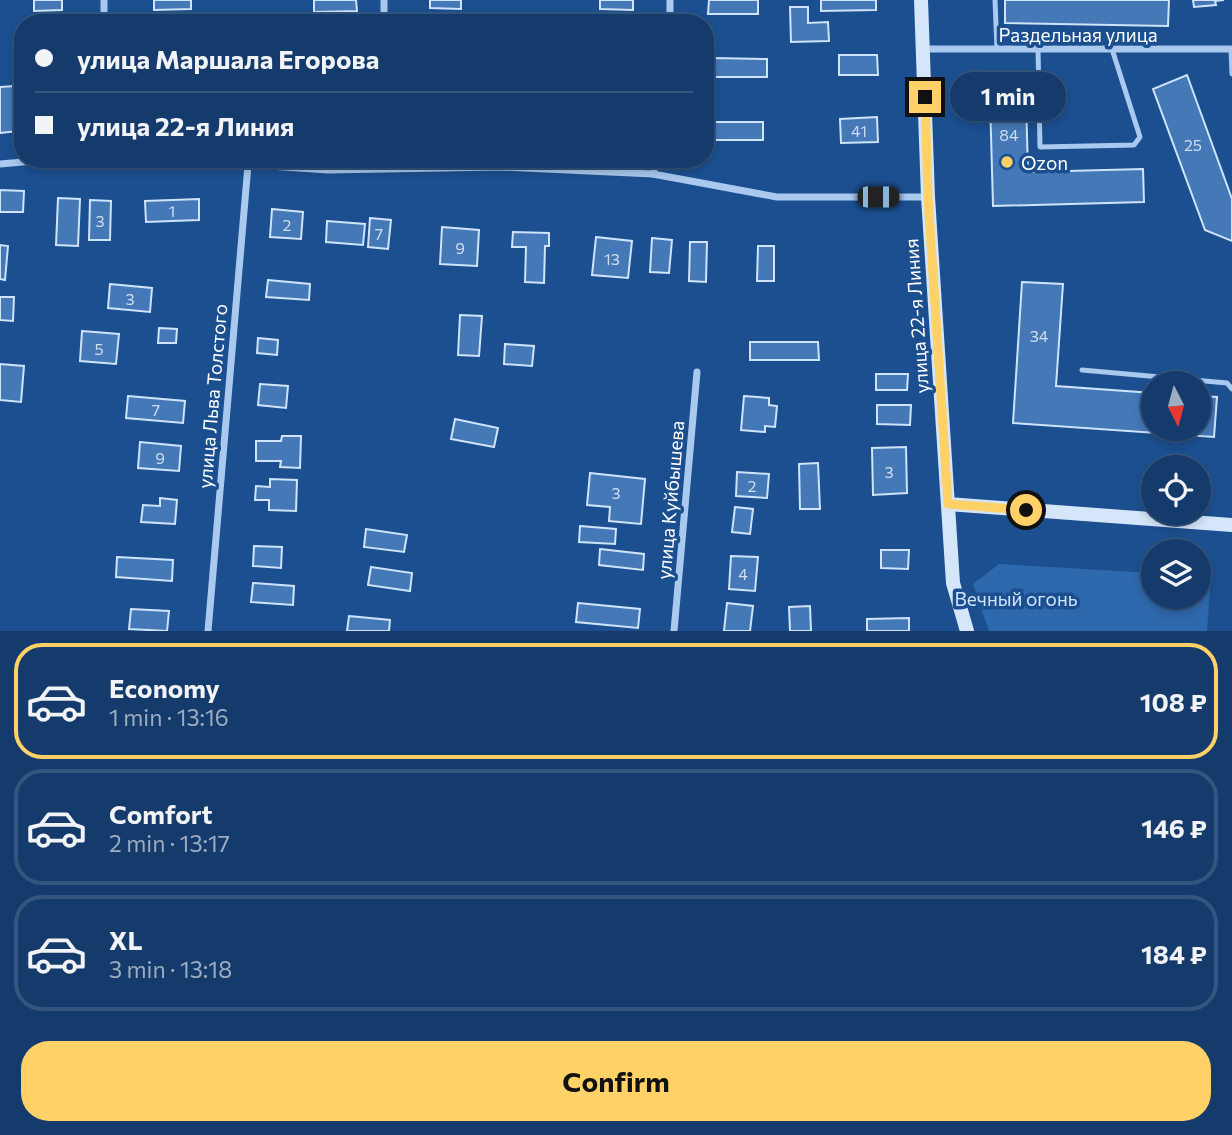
<!DOCTYPE html>
<html lang="en">
<head>
<meta charset="utf-8">
<style>
  :root { --surface:#143b6b; --page:#214673; --text:#f1f3f6; --muted:#9dadc1; --line:#33557e; --accent:#ffd166 }
  body { margin:0; font-family:Commissioner,sans-serif; background:var(--page); color:var(--text); height:100vh; display:flex; flex-direction:column; font-size:26px; white-space:nowrap }
  * { box-sizing:border-box; margin:0 }
  p { font-size:23px; color:var(--muted) }
  .icon { flex:none; width:38px; height:38px; fill:none; stroke:currentColor; stroke-width:2; stroke-linecap:round; stroke-linejoin:round }
  .map { position:relative; height:631px; overflow:hidden }
  .sheet { display:flex; flex-direction:column; background:var(--surface); flex:1 }
  .sheet>* { flex:none }
  .banner { position:absolute; left:14px; top:14px; width:700px; height:154px; border-radius:28px; box-shadow:0 4px 10px #0003,0 0 0 2px var(--line); display:grid; align-content:center; height:154px; padding:0 21px; background:var(--surface) }
  .needle { width:46px; rotate:174deg }
  .buttons { position:absolute; left:1141px; top:371px; display:grid; gap:14px }
  .buttons a { display:grid; place-items:center; width:70px; height:70px; border-radius:50%; background:var(--surface); box-shadow:0 4px 10px #0003,0 0 0 2px var(--line); font-size:35px }
  .end { position:absolute; width:32px; height:32px; margin:-16px; border:9px solid #ffd166; background:#111; box-shadow:0 0 0 4px #111 }
  .from { border-radius:50% }
  .bubble { position:absolute; height:49px; border-radius:24px; background:var(--surface); box-shadow:0 4px 10px #0003,0 0 0 2px var(--line); font-size:23px; font-weight:700; line-height:49px; text-align:center }
  .car { position:absolute; width:21px; height:42px; margin:-21px -10px; border-radius:9px; box-shadow:0 0 5px 2px #0007; background:linear-gradient(#222 24%,#8ab4d8 0 40%,#222 0 76%,#8ab4d8 0 86%,#222 0) }
  .banner b { display:flex; align-items:center; gap:24px; height:66px; font-size:26px }
  .banner b+b { border-top:2px solid var(--line) }
  .banner i { width:18px; height:18px; background:var(--text) }
  ul { padding:12px 0 0; list-style:none }
  li { display:flex; align-items:center; gap:21px; height:116px; margin:0 14px 10px; padding:0 7px; border:4px solid var(--line); border-radius:28px }
  li div { flex:1 }
  li b { display:block; font-size:26px }
  li em { font-style:normal; font-weight:700 }
  li.selected { border-color:var(--accent) }
  li>.icon { width:63px; height:63px; stroke-width:1.5 }
  .cta { display:flex; gap:14px; margin-top:auto; padding:14px 21px }
  .cta a { flex:1; height:80px; border-radius:28px; background:var(--accent); color:#111; font-size:28px; font-weight:700; line-height:80px; text-align:center }
  .map>svg:first-child { display:block }
  .green { fill:#2e69ad }
  .building { fill:#4478b7; stroke:#cfe3fa; stroke-width:2 }
  .lines { fill:none; stroke-linecap:round; stroke-linejoin:round }
  .lane { stroke:#a9c9ee; stroke-width:5 }
  .street { stroke:#a9c9ee; stroke-width:7 }
  .secondary { stroke:#d6e6fa; stroke-width:14 }
  .route { stroke:#ffd166; stroke-width:9 }
  .poi-dot { fill:#ffd166; stroke:#1b4f8f; stroke-width:2.5 }
  .labels { text-anchor:middle; dominant-baseline:central; stroke-width:7; stroke-linejoin:round; paint-order:stroke }
  .number-label { font-size:16px; fill:#d0dded }
  .street-label { font-size:19px; fill:#fff; stroke:#1b4f8f }
  .poi-label { font-size:19px; fill:#fff; stroke:#1b4f8f; text-anchor:start }
  .park-label { font-size:19px; fill:#cfe3fa; stroke:#1b4f8f }
</style>
</head>
<body>
<div class="map">
<svg width="1232" height="631" viewBox="0 0 1232 631">
  <rect width="100%" height="100%" fill="#1b4f8f"/>
  <polygon class="green" points="999,564 1153,573 1153,597 1199,597 1199,575 1211,576 1207,631 989,631 973,584"/>
  <g class="building">
    <polygon points="34,0 62,0 62,10 34,11"/>
    <polygon points="154,0 191,0 191,9 154,10"/>
    <polygon points="314,0 356,0 357,11 314,12"/>
    <polygon points="430,0 461,0 461,9 430,8"/>
    <polygon points="600,0 633,0 633,10 600,9"/>
    <polygon points="709,0 758,0 758,14 708,14"/>
    <polygon points="821,0 876,0 876,10 821,11"/>
    <polygon points="1005,0 1169,0 1168,26 1005,23"/>
    <polygon points="1193,0 1224,0 1215,1 1216,5 1194,7"/>
    <polygon points="790,7 808,7 808,23 828,22 829,41 791,42"/>
    <polygon points="839,55 877,55 878,75 839,75"/>
    <polygon points="713,58 767,59 767,77 712,77"/>
    <polygon points="1187,75 1232,199 1232,241 1205,230 1153,89"/>
    <polygon points="15,86 18,131 0,133 0,87"/>
    <polygon points="1026,98 1028,172 1143,169 1144,202 993,206 990,99"/>
    <polygon points="877,117 878,142 841,143 840,119"/>
    <rect x="706" y="122" width="57" height="18"/>
    <polygon points="0,190 24,191 23,212 0,212"/>
    <polygon points="58,198 80,199 78,246 56,245"/>
    <polygon points="199,199 199,220 146,222 145,201"/>
    <polygon points="90,200 111,201 110,240 89,240"/>
    <polygon points="272,209 303,212 301,239 270,237"/>
    <polygon points="370,218 391,220 388,249 368,247"/>
    <polygon points="327,221 365,224 363,245 326,242"/>
    <polygon points="442,227 479,230 477,266 440,264"/>
    <polygon points="513,232 549,233 549,246 545,246 544,283 525,282 526,247 512,247"/>
    <polygon points="596,237 632,241 628,278 592,275"/>
    <polygon points="652,238 672,240 669,273 650,272"/>
    <polygon points="690,242 707,242 706,282 689,281"/>
    <polygon points="0,245 8,246 5,280 0,279"/>
    <polygon points="758,246 774,246 774,281 757,281"/>
    <polygon points="268,280 310,284 309,300 266,297"/>
    <polygon points="1022,282 1063,284 1056,386 1153,393 1153,429 1199,429 1199,396 1217,397 1214,437 1013,423"/>
    <polygon points="110,284 152,288 150,312 108,308"/>
    <polygon points="0,297 14,297 13,321 0,320"/>
    <polygon points="460,315 482,316 479,356 458,355"/>
    <polygon points="159,328 177,329 176,343 158,343"/>
    <polygon points="82,331 119,334 116,364 80,361"/>
    <polygon points="258,338 278,340 277,355 257,353"/>
    <polygon points="750,342 818,342 819,360 750,360"/>
    <polygon points="505,344 534,346 532,366 504,364"/>
    <polygon points="0,364 24,366 21,402 0,400"/>
    <polygon points="876,374 908,374 907,390 876,390"/>
    <polygon points="260,384 288,386 286,408 258,405"/>
    <polygon points="128,396 185,401 183,423 126,418"/>
    <polygon points="744,396 769,398 769,405 777,406 775,427 765,426 765,432 741,430"/>
    <polygon points="877,405 911,405 910,425 877,424"/>
    <polygon points="455,419 498,428 494,447 451,439"/>
    <polygon points="282,436 301,436 300,468 280,467 281,461 256,461 256,441 281,441"/>
    <polygon points="140,442 181,446 179,471 138,468"/>
    <polygon points="906,447 907,493 873,495 872,448"/>
    <polygon points="818,463 820,509 800,509 799,464"/>
    <polygon points="737,472 769,474 767,498 736,496"/>
    <polygon points="590,473 645,479 641,524 609,521 610,507 587,505"/>
    <polygon points="270,479 297,480 296,511 269,510 269,500 255,500 256,486 270,487"/>
    <polygon points="160,498 177,500 175,524 141,522 143,505 160,506"/>
    <polygon points="735,507 753,509 750,534 732,532"/>
    <polygon points="580,526 616,529 615,544 579,542"/>
    <polygon points="366,529 407,535 404,552 364,547"/>
    <polygon points="254,546 282,547 281,568 253,566"/>
    <polygon points="600,549 644,554 643,570 599,565"/>
    <polygon points="881,550 909,550 908,569 881,568"/>
    <polygon points="731,556 758,557 755,591 729,589"/>
    <polygon points="117,557 173,560 172,581 116,577"/>
    <polygon points="371,567 412,573 410,591 368,585"/>
    <polygon points="253,583 294,586 293,605 251,602"/>
    <polygon points="578,603 640,609 638,628 576,622"/>
    <polygon points="727,603 753,606 750,631 724,631"/>
    <polygon points="810,606 811,631 790,631 789,607"/>
    <polygon points="131,609 169,611 167,631 129,629"/>
    <polygon points="349,616 390,620 389,631 347,631"/>
    <polygon points="909,618 909,631 867,631 867,619"/>
  </g>
  <g class="lines">
    <g class="lane">
      <polyline points="995,0 997,49"/>
      <polyline points="1038,49 1040,147 1134,145 1140,137 1112,49"/>
      <polyline points="1231,49 1232,74"/>
      <polyline points="1082,370 1227,383 1232,389"/>
    </g>
    <g class="street">
      <polyline points="104,0 104,23"/>
      <polyline points="384,0 384,23"/>
      <polyline points="670,23 670,0"/>
      <polyline points="923,49 1232,49"/>
      <polyline points="167,159 328,170 500,167 653,174 777,197 928,197"/>
      <polyline points="0,164 57,159"/>
      <polyline points="653,174 656,159"/>
      <polyline points="208,631 248,165"/>
      <polyline points="674,631 697,372"/>
    </g>
    <g class="secondary">
      <polyline points="921,0 928,197 953,583 967,631"/>
      <polyline points="948,504 1232,525"/>
    </g>
  </g>
  <g class="lines">
    <polyline class="route" points="925,97 928,197 948,504 1026,510"/>
  </g>
  <circle class="poi-dot" cx="1007" cy="162" r="7"/>
  <g class="labels">
    <g class="number-label">
      <text x="859" y="130">41</text>
      <text x="1009" y="134">84</text>
      <text x="1193" y="144">25</text>
      <text x="172" y="210">1</text>
      <text x="100" y="220">3</text>
      <text x="287" y="224">2</text>
      <text x="379" y="233">7</text>
      <text x="460" y="247">9</text>
      <text x="612" y="258">13</text>
      <text x="130" y="298">3</text>
      <text x="1039" y="335">34</text>
      <text x="99" y="348">5</text>
      <text x="156" y="409">7</text>
      <text x="160" y="457">9</text>
      <text x="889" y="471">3</text>
      <text x="752" y="485">2</text>
      <text x="616" y="492">3</text>
      <text x="743" y="573">4</text>
    </g>
    <g class="street-label">
      <text x="1078" y="34">Раздельная улица</text>
      <text transform="translate(916 316) rotate(-94)">улица 22-я Линия</text>
      <text transform="translate(212 396) rotate(-85)">улица Льва Толстого</text>
      <text transform="translate(670 500) rotate(-85)">улица Куйбышева</text>
    </g>
    <g class="poi-label">
      <text x="1021" y="162">Ozon</text>
    </g>
    <g class="park-label">
      <text x="1016" y="598">Вечный огонь</text>
    </g>
  </g>
</svg>
<div class="buttons">
<a><svg class="needle" viewBox="-14 -14 28 28"><path d="M0-13l5 13h-10z" fill="#e53935"/><path d="M0 13l5-13h-10z" fill="#9dadc1"/></svg></a>
<a><svg class="icon" aria-label="locate" viewBox="0 0 24 24"><circle cx="12" cy="12" r="6"/><path d="M12 2v4M12 18v4M2 12h4M18 12h4"/></svg></a>
<a><svg class="icon" aria-label="layers" viewBox="0 0 24 24"><path d="M12 4l9 5-9 5-9-5zM3 14l9 5 9-5"/></svg></a>
</div>
<i class="end from" style="left:1026px;top:510px"></i>
<i class="end" style="left:925px;top:97px"></i>
<div class="bubble" style="left:950px;top:72px;width:116px">1 min</div>
<i class="car" style="left:878px;top:197px;rotate:90deg"></i>
<div class="banner">
<b><i class="from"></i>улица Маршала Егорова</b>
<b><i></i>улица 22-я Линия</b>
</div>
</div>
<section class="sheet">
<ul>
<li class="selected"><svg class="icon" aria-label="car" viewBox="0 0 24 24"><path d="M5 17H2v-5l4-1 3-4h7l3 4 3 1v5h-3M9 17h6M6 11h13"/><circle cx="7" cy="17" r="2"/><circle cx="17" cy="17" r="2"/></svg><div><b>Economy</b><p>1 min · 13:16</p></div><em>108 ₽</em></li>
<li><svg class="icon" aria-label="car" viewBox="0 0 24 24"><path d="M5 17H2v-5l4-1 3-4h7l3 4 3 1v5h-3M9 17h6M6 11h13"/><circle cx="7" cy="17" r="2"/><circle cx="17" cy="17" r="2"/></svg><div><b>Comfort</b><p>2 min · 13:17</p></div><em>146 ₽</em></li>
<li><svg class="icon" aria-label="car" viewBox="0 0 24 24"><path d="M5 17H2v-5l4-1 3-4h7l3 4 3 1v5h-3M9 17h6M6 11h13"/><circle cx="7" cy="17" r="2"/><circle cx="17" cy="17" r="2"/></svg><div><b>XL</b><p>3 min · 13:18</p></div><em>184 ₽</em></li>
</ul>
<div class="cta"><a>Confirm</a></div>
</section>
</body>
</html>
